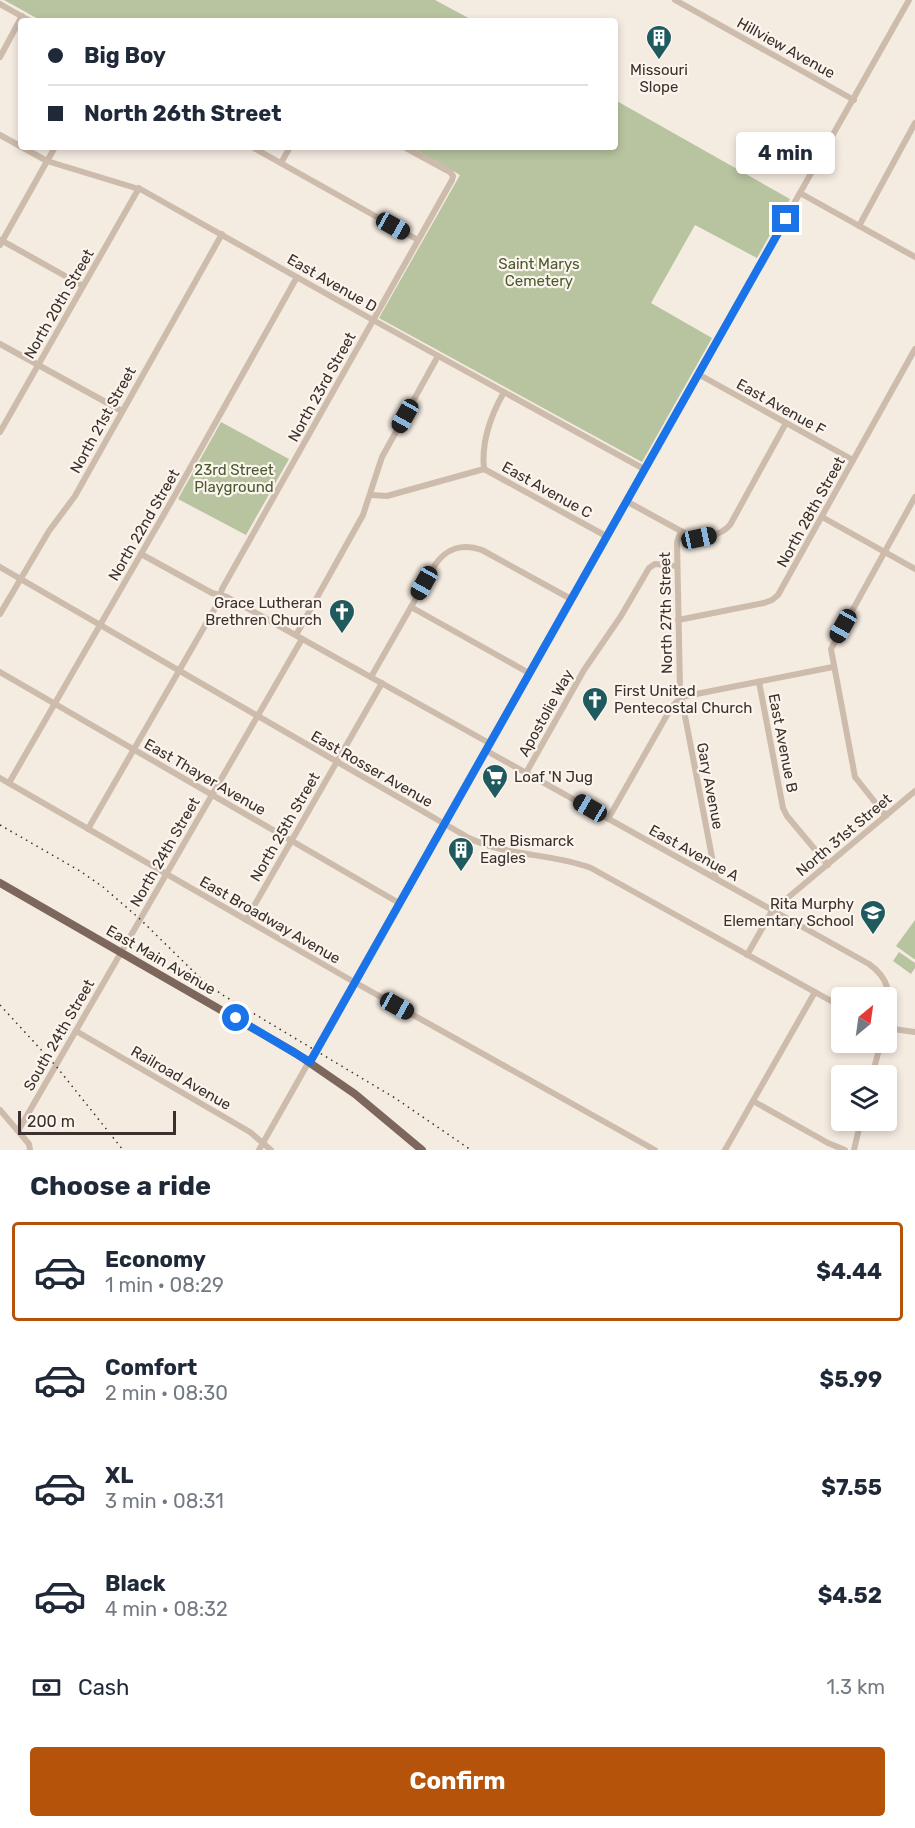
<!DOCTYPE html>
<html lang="en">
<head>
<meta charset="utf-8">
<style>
  :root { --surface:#fff; --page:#f2f2f3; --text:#1f2937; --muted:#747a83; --line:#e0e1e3; --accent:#b45309 }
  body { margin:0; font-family:Rubik,sans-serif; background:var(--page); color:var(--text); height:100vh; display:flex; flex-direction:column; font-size:22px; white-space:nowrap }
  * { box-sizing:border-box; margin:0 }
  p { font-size:20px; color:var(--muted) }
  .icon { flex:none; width:33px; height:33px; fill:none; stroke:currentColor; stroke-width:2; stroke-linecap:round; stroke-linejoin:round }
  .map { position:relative; height:1150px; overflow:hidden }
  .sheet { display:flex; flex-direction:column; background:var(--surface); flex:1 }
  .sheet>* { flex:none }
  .top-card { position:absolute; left:18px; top:18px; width:600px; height:132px; border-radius:6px; box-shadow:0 3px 9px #0003; display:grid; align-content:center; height:132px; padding:0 30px; background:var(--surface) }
  .needle { width:39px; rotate:29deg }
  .buttons { position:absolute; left:831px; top:987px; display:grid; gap:12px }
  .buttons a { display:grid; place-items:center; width:66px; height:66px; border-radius:6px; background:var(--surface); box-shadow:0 3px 9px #0003; font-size:30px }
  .scale { position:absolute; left:18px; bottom:15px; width:158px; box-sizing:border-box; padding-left:6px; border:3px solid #3b302b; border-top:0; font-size:16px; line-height:21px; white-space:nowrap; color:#3b302b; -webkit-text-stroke:4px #fbf5ee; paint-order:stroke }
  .end { position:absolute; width:27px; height:27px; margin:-14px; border:8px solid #1a73e8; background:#fff; box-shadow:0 0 0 3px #fff }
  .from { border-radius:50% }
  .bubble { position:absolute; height:42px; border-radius:6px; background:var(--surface); box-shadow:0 3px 9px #0003; font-size:20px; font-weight:700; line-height:42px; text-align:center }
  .car { position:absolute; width:18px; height:36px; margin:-18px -9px; border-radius:8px; box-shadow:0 0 4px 2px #0007; background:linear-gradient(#222 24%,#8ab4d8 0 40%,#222 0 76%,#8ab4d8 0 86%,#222 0) }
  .top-card b { display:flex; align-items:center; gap:21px; height:57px; font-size:22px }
  .top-card b+b { border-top:2px solid var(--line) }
  .top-card i { width:15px; height:15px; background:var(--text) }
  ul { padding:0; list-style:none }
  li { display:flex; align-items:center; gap:18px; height:99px; margin:0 12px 9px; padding:0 18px; border:3px solid transparent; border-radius:6px }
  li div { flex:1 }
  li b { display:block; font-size:22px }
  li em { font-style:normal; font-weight:700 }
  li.selected { border-color:var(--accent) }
  li>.icon { width:54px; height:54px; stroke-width:1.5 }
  h2 { padding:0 30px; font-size:27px; line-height:72px }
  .pay { display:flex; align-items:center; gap:15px; height:66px; padding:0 30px; font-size:22px }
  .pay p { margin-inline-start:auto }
  .button { display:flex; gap:12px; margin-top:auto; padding:12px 30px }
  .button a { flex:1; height:69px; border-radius:6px; background:var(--accent); color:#fff; font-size:24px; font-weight:700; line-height:69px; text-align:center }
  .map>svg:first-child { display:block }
  .green { fill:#b8c4a0 }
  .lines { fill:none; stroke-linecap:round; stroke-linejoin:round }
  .minor { stroke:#cdbbac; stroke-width:6 }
  .major { stroke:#7d675c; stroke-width:8 }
  .rail { stroke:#3b302b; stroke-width:1.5; stroke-dasharray:1.5 4.5; stroke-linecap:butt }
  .route { stroke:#1a73e8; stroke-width:8 }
  .labels { text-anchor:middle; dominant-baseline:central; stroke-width:4.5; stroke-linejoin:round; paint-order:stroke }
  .street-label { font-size:15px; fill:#3b302b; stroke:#fbf5ee }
  .poi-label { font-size:15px; fill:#3b302b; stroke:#fbf5ee; text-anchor:start }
  .park-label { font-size:15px; fill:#4a5a2e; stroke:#fbf5ee }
</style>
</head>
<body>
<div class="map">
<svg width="915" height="1150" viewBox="0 0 915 1150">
  <rect width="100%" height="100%" fill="#f4ebe1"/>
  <g class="green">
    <polygon points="4,0 435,0 474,21 42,21"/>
    <polygon points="615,100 790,199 757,258 695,225 651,303 712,338 642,462 379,318 460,175 411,147 615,147"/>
    <polygon points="221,422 289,459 246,535 178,499"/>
    <polygon points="915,920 915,959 914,959 896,946"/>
    <polygon points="899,952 915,963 915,968 911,974 893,961"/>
  </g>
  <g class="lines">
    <g class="minor">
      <polyline points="675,0 854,100"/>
      <polyline points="0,4 30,21"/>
      <polyline points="0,57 22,16"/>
      <polyline points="0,135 47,161 142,190 373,320 644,469"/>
      <polyline points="252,147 418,240"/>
      <polyline points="281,163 290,147"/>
      <polyline points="800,193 915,257"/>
      <polyline points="859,226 915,123"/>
      <polyline points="1,240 83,286"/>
      <polyline points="0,245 55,147"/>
      <polyline points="0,344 122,411"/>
      <polyline points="698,374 853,460"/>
      <polyline points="0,432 139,188"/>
      <path d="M484,469c-3,-27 7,-54 20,-77"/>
      <polyline points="371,495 387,496 484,469 606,536"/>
      <path d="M626,501l64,35c13,4 31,-1 40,-11l56,-102"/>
      <polyline points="822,517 915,569"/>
      <polyline points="681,531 677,542 680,690 716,878"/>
      <polyline points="141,554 212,593 227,597 489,743"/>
      <path d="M0,567l469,271c39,19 83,15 122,30l251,139"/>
      <polyline points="411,607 529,673"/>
      <polyline points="0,614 49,531 75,496 222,234"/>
      <polyline points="678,620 764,603 772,600 778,595 915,349"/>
      <polyline points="296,635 363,515 382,457 438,356"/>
      <polyline points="0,672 399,903"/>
      <path d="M371,677l64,-112c11,-17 28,-22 47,-15l89,49"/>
      <polyline points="759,682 783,808 787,816 828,865"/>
      <polyline points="681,697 833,667"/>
      <path d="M485,750l384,214c20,14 23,31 17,54"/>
      <polyline points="526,773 584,670 621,616 649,568 655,564 677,566"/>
      <polyline points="0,778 347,978 655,1150"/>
      <polyline points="9,783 175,495 297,277"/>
      <polyline points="886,816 855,777 831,649 915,497"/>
      <polyline points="608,819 671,708 681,697"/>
      <polyline points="88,829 218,603 222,589 452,180 453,176 450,172 404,147"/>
      <polyline points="246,920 382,683"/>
      <polyline points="747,955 772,911 915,791"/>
      <polyline points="886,1028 915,1032"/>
      <polyline points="76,1031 250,1132 271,1150"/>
      <polyline points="872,1076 881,1042"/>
      <polyline points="753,1101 828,1143 845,1150"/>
      <polyline points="0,1110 29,1144 30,1150"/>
      <polyline points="18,1131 302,639"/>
      <polyline points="259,1150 909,0"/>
      <polyline points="725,1150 815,992"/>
      <polyline points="854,1150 861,1120"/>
    </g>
    <polyline class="major" points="0,883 294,1052 355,1094 422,1150"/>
    <g class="rail">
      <polyline points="0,825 80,871 103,887 140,919 198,976 221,994 395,1098 471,1150"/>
      <polyline points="0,1005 56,1066 123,1150"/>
    </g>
  </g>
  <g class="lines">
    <polyline class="route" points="236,1018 310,1062 786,219"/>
  </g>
  <defs>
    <symbol id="building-pin" viewBox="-11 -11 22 30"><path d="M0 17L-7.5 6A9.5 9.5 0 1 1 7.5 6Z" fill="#1f5a5e" stroke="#fbf5ee"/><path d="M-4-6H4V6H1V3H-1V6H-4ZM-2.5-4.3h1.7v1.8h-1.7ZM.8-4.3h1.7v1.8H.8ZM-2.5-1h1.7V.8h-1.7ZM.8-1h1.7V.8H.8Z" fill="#fff"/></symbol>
    <symbol id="church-pin" viewBox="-11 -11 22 30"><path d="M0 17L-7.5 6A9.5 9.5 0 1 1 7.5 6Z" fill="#1f5a5e" stroke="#fbf5ee"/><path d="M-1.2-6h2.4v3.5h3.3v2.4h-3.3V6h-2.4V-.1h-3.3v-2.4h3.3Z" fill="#fff"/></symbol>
    <symbol id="supermarket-pin" viewBox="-11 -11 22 30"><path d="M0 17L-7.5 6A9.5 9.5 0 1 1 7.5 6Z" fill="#1f5a5e" stroke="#fbf5ee"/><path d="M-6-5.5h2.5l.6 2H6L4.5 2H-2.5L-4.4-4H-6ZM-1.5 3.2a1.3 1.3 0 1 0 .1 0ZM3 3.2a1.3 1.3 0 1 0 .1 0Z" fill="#fff"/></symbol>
    <symbol id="school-pin" viewBox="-11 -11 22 30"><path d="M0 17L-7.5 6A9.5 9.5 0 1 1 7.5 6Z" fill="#1f5a5e" stroke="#fbf5ee"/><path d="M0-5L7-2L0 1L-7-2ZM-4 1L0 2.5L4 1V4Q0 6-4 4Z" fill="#fff"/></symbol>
  </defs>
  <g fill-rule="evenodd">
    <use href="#building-pin" x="644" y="23" width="30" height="40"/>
    <use href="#church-pin" x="327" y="597" width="30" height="40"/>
    <use href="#church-pin" x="580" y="685" width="30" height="40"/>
    <use href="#supermarket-pin" x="480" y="762" width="30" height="40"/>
    <use href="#building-pin" x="446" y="835" width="30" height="40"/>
    <use href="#school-pin" x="858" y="898" width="30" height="40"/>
  </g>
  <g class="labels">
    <g class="street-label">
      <text transform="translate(786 48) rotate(29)">Hillview Avenue</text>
      <text transform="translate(332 283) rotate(30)">East Avenue D</text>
      <text transform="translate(59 304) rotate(-60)">North 20th Street</text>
      <text transform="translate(322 387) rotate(-61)">North 23rd Street</text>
      <text transform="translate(781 407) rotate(29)">East Avenue F</text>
      <text transform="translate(103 420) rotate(-61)">North 21st Street</text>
      <text transform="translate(547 490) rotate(29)">East Avenue C</text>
      <text transform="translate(811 512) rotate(-61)">North 28th Street</text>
      <text transform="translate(144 525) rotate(-60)">North 22nd Street</text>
      <text transform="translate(666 613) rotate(-91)">North 27th Street</text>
      <text transform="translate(546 713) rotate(-61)">Apostolie Way</text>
      <text transform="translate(783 743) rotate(79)">East Avenue B</text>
      <text transform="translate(372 769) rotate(30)">East Rosser Avenue</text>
      <text transform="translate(205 777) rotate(30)">East Thayer Avenue</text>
      <text transform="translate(710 786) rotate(79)">Gary Avenue</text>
      <text transform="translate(285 827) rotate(-60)">North 25th Street</text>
      <text transform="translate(844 835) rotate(-40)">North 31st Street</text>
      <text transform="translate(165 852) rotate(-60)">North 24th Street</text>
      <text transform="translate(694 853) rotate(29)">East Avenue A</text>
      <text transform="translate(270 920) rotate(30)">East Broadway Avenue</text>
      <text transform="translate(161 960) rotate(30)">East Main Avenue</text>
      <text transform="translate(59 1035) rotate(-60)">South 24th Street</text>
      <text transform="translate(181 1078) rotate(30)">Railroad Avenue</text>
    </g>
    <g class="poi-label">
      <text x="659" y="70" text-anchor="middle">Missouri<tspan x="659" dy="17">Slope</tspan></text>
      <text x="322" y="603" text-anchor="end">Grace Lutheran<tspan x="322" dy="17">Brethren Church</tspan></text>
      <text x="614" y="691">First United<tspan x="614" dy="17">Pentecostal Church</tspan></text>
      <text x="514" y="777">Loaf 'N Jug</text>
      <text x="480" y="841">The Bismarck<tspan x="480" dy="17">Eagles</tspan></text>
      <text x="854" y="904" text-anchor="end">Rita Murphy<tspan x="854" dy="17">Elementary School</tspan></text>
    </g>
    <g class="park-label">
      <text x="539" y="264">Saint Marys<tspan x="539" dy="17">Cemetery</tspan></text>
      <text x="234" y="470">23rd Street<tspan x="234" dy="17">Playground</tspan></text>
    </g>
  </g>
</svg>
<div class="buttons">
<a><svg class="needle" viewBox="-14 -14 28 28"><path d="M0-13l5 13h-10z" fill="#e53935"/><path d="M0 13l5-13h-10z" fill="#747a83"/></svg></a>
<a><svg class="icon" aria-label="layers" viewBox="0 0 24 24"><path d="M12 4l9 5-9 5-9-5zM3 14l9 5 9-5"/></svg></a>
</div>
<div class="scale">200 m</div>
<i class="end from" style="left:236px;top:1018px"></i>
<i class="end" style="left:786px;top:219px"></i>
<div class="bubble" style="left:736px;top:132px;width:99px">4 min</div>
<i class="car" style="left:393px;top:226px;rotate:119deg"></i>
<i class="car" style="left:405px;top:416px;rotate:209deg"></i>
<i class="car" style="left:699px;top:538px;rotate:78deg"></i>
<i class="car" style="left:424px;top:583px;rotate:209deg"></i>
<i class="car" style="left:843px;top:626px;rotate:209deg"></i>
<i class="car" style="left:590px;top:808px;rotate:300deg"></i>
<i class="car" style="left:397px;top:1006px;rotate:119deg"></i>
<div class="top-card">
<b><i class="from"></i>Big Boy</b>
<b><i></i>North 26th Street</b>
</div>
</div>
<section class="sheet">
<h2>Choose a ride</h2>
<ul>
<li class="selected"><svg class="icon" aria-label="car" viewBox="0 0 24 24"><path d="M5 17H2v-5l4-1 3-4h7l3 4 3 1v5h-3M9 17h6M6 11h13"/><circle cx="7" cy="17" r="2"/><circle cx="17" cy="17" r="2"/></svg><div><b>Economy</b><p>1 min · 08:29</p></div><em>$4.44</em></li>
<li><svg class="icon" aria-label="car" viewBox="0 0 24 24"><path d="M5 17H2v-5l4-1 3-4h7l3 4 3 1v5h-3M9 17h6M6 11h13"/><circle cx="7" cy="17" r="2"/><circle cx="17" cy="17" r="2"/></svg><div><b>Comfort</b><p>2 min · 08:30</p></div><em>$5.99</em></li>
<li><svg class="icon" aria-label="car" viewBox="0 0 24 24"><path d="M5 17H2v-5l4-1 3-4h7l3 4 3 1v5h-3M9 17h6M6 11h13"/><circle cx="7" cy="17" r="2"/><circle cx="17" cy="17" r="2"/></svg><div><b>XL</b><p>3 min · 08:31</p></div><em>$7.55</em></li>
<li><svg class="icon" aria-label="car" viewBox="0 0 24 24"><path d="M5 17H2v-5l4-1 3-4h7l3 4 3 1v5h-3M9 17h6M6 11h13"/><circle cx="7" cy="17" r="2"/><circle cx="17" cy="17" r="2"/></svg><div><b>Black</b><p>4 min · 08:32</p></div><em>$4.52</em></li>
</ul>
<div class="pay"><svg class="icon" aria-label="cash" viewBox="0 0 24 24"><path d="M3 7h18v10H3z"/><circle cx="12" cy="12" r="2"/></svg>Cash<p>1.3 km</p></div>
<div class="button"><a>Confirm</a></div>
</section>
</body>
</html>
